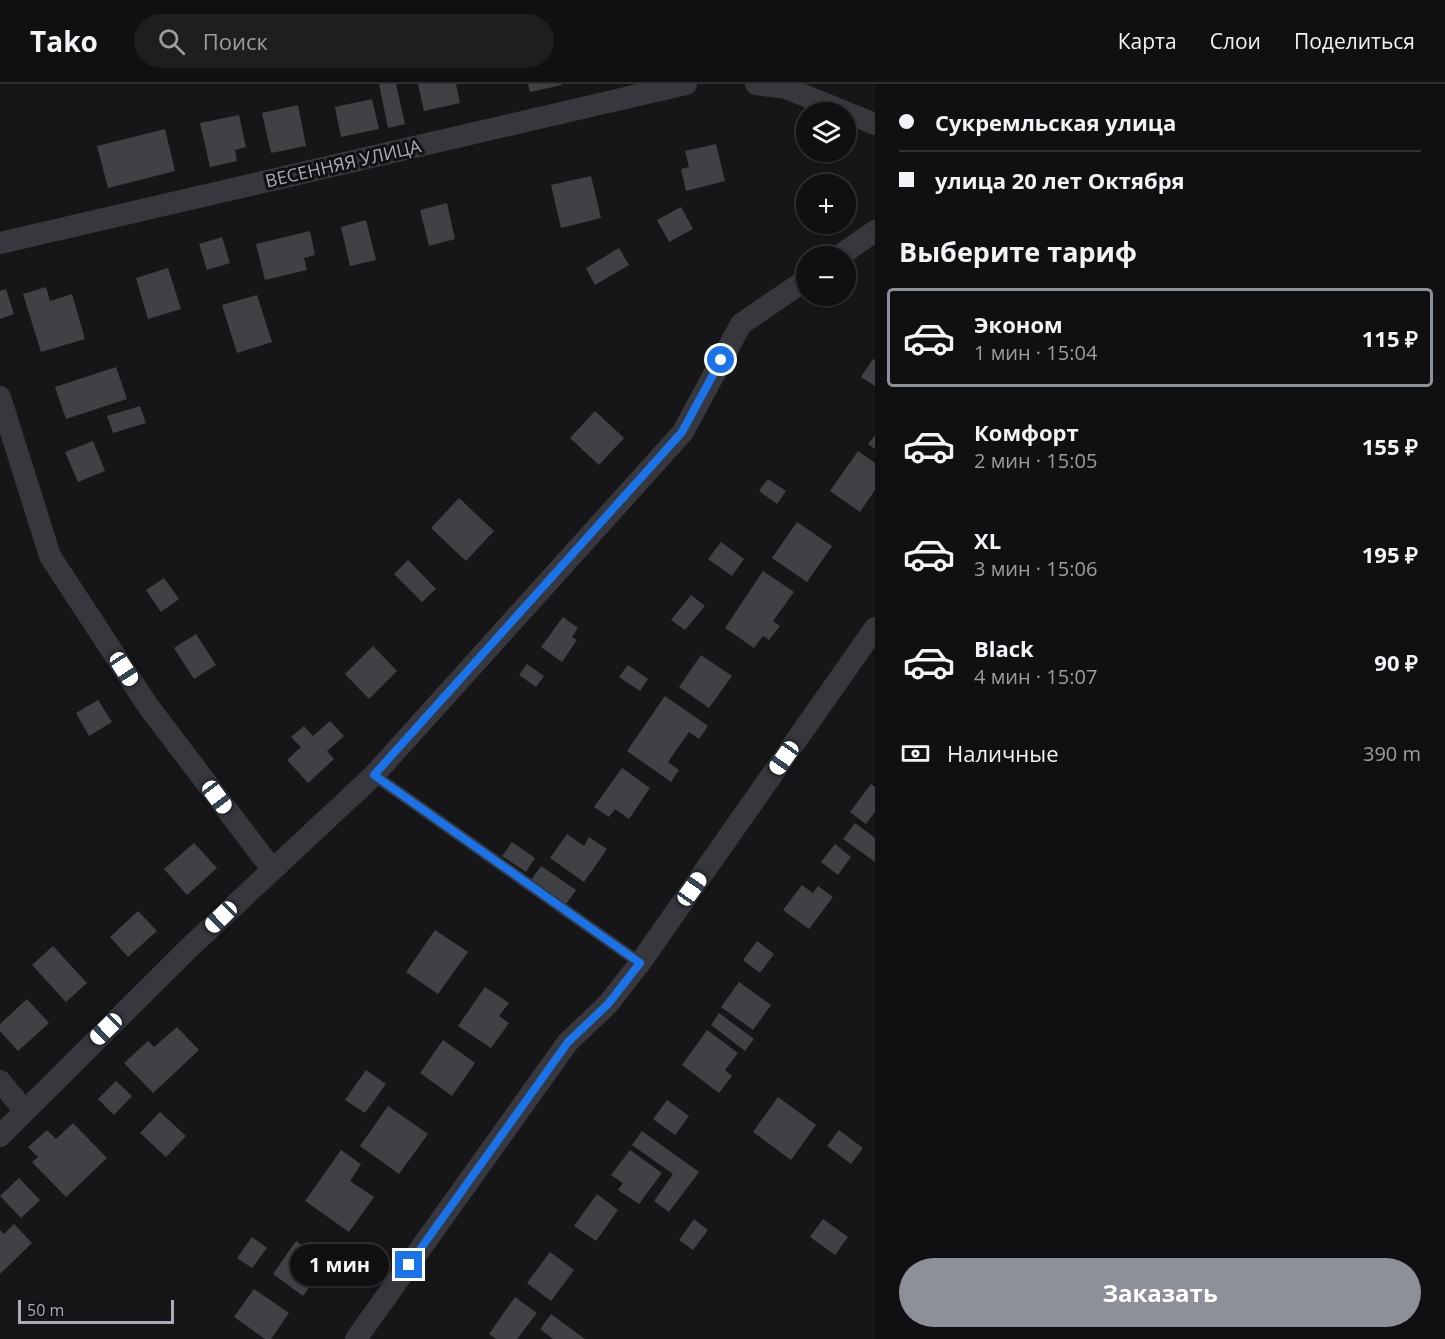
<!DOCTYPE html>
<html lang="ru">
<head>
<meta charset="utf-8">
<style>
  :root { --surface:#101012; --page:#1e1e20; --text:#f1f3f6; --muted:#9c9d9f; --line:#303032; --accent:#8c9099 }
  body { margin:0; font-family:"Open Sans",sans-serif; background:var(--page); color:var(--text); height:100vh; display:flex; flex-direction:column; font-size:22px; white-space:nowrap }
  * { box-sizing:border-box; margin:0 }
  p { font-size:20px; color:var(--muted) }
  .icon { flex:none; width:33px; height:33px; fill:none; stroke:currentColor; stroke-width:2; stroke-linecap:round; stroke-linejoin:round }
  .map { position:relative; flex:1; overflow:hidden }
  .sheet { display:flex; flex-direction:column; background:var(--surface); width:570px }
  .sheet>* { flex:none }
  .banner { display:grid; align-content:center; height:132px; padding:0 24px; background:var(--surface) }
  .buttons { position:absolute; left:796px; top:18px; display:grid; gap:12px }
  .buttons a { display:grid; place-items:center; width:60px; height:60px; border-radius:50%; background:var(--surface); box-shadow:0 2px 4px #0004,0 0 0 2px var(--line); font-size:30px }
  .scale { position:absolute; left:18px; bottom:15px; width:156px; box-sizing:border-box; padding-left:6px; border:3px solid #a8adb8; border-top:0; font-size:16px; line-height:21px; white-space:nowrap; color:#a8adb8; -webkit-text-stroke:4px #111113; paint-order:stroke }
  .end { position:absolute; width:27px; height:27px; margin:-14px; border:8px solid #1a73e8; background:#fff; box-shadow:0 0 0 3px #fff }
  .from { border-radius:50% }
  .bubble { position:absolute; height:42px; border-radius:21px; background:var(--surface); box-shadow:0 2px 4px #0004,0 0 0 2px var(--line); font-size:20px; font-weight:700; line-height:42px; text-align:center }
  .car { position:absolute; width:18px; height:36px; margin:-18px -9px; border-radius:8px; box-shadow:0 0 4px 2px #0007; background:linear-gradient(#fff 24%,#345 0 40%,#fff 0 76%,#345 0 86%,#fff 0) }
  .banner b { display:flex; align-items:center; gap:21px; height:57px; font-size:22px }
  .banner b+b { border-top:2px solid var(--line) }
  .banner i { width:15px; height:15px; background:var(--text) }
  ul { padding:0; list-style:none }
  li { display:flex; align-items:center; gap:18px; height:99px; margin:0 12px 9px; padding:0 12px; border:3px solid transparent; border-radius:6px }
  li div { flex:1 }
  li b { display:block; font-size:22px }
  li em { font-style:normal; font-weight:700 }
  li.active { border-color:var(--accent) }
  li>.icon { width:54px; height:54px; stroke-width:1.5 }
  h2 { padding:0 24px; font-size:27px; line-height:72px }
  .pay { display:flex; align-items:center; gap:15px; height:66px; padding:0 24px; font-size:22px }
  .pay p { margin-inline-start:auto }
  .button { display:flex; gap:12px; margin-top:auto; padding:12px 24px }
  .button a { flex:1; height:69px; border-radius:36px; background:var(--accent); color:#fff; font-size:24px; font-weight:700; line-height:69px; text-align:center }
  header { display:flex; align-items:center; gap:36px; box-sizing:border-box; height:84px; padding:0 30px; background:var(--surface); border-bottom:2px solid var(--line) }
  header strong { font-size:28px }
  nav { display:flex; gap:33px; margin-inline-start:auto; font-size:21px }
  .search { width:420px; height:54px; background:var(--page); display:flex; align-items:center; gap:15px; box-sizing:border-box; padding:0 21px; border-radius:33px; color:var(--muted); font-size:22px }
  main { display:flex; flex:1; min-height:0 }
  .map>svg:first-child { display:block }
  .building { fill:#404145 }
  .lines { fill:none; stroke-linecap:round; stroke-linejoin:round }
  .lane { stroke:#37383d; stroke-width:12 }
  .street { stroke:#37383d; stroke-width:22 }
  .route { stroke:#1a73e8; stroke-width:8 }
  .labels { text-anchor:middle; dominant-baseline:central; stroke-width:6; stroke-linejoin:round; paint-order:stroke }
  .street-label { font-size:18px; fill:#a8adb8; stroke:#111113 }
</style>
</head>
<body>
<header>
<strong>Tako</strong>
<div class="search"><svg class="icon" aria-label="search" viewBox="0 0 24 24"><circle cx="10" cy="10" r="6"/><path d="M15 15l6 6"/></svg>Поиск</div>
<nav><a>Карта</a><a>Слои</a><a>Поделиться</a></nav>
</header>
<main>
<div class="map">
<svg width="875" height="1255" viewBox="0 0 875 1255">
  <rect width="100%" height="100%" fill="#161618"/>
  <g class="building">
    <polygon points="379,0 396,0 405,40 388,44"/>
    <polygon points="418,0 456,0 460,19 424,27"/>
    <polygon points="528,0 561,0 562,1 530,8"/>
    <polygon points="372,15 379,45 341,53 335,23"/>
    <polygon points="298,21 306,62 271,69 262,29"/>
    <polygon points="239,31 246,63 235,66 237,77 210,83 200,39"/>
    <polygon points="165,45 175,87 108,104 97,62"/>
    <polygon points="716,60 725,97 686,107 681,85 689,83 685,67"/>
    <polygon points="591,92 601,134 561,144 551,101"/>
    <polygon points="447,119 455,155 429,162 420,126"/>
    <polygon points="681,123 693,145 669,158 657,136"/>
    <polygon points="366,136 376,176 350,182 341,143"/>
    <polygon points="310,147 315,171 304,174 307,186 265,196 256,160"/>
    <polygon points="222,153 230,179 207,186 199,160"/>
    <polygon points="619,164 629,181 595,201 586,184"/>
    <polygon points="168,184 181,225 148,235 136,194"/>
    <polygon points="46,203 50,217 72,210 85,255 41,268 23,210"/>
    <polygon points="6,205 14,230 0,235 0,207"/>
    <polygon points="257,211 272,258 237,269 222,221"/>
    <polygon points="873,275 875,276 875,302 861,293"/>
    <polygon points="116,283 127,315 66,335 55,303"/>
    <polygon points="140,322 146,339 113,349 107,332"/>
    <polygon points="595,327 624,354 599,381 570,354"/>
    <polygon points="875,351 875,365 868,360"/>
    <polygon points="93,357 105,387 78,398 65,368"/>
    <polygon points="858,367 875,379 875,406 860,428 830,407"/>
    <polygon points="768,395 786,407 777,420 759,407"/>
    <polygon points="459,414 494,447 466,477 431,444"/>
    <polygon points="797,438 832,462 807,498 772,474"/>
    <polygon points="721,458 744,475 732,492 708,475"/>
    <polygon points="408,476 436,505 422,518 394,490"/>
    <polygon points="763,487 794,508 773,537 780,542 769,556 763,552 754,564 725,544"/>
    <polygon points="164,494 179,515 161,528 146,506"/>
    <polygon points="691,511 705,522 685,546 671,536"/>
    <polygon points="563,533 578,544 572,553 577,556 562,578 541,563"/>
    <polygon points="196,550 216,581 194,595 174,564"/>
    <polygon points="373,562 397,587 369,615 345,590"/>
    <polygon points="701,571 732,592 709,624 679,603"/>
    <polygon points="527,580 544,592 536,603 519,591"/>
    <polygon points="628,581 648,595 640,607 619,593"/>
    <polygon points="665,612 708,642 699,655 689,648 668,678 679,686 671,698 627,667"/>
    <polygon points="98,616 112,638 89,652 76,629"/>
    <polygon points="330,637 344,652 327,667 334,675 308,699 287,676 301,663 291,653 304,642 313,652"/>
    <polygon points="622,684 650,704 629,735 615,725 609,733 594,723"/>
    <polygon points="871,700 875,703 875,728 866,740 850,728"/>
    <polygon points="855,739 875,754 875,778 843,755"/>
    <polygon points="567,750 584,762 589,753 607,765 584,798 550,774"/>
    <polygon points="512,758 535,774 526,788 502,772"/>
    <polygon points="194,759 217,784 187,811 164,785"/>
    <polygon points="835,760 851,773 838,791 821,778"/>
    <polygon points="541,782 576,806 564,823 529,799"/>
    <polygon points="802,801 813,809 818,802 833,813 809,845 783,826"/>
    <polygon points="138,827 157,847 128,873 110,853"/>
    <polygon points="435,846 468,868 438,910 406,888"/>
    <polygon points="757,857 774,870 760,889 743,876"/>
    <polygon points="53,862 87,899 66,918 32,881"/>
    <polygon points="739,898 771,921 753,946 721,923"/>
    <polygon points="485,903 509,919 499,932 509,939 491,964 458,942"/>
    <polygon points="27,915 49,939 18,967 0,947 0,940"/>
    <polygon points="719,929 754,955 745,967 711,941"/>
    <polygon points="177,943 199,966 153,1009 124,979 148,957 154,963"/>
    <polygon points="707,946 738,969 725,986 732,992 719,1009 682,981"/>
    <polygon points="443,956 475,979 452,1012 420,989"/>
    <polygon points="366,986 386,1000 365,1029 345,1016"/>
    <polygon points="116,997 132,1012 114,1031 98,1015"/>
    <polygon points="778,1013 816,1041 791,1076 753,1048"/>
    <polygon points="667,1016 689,1032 675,1051 653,1035"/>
    <polygon points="388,1022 428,1050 399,1090 360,1062"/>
    <polygon points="160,1028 186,1052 166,1073 140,1049"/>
    <polygon points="73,1039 107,1074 66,1113 32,1078 38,1073 28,1063 47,1046 56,1055"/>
    <polygon points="839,1046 863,1064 851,1080 827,1062"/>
    <polygon points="642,1047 699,1088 669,1128 654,1117 673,1090 632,1061"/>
    <polygon points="341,1066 361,1080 350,1097 374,1113 349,1148 305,1117"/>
    <polygon points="630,1066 662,1089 639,1120 618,1106 623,1099 611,1091"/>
    <polygon points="19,1094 40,1116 21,1134 0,1112"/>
    <polygon points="597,1110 618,1126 596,1157 574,1142"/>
    <polygon points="694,1135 708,1146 693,1166 679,1156"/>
    <polygon points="823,1135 848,1153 835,1171 810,1153"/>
    <polygon points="14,1140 32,1159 0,1190 0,1146 4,1150"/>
    <polygon points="252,1153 267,1164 252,1184 237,1174"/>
    <polygon points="296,1157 326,1179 303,1212 273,1190"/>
    <polygon points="550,1168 574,1186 551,1217 527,1199"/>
    <polygon points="254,1205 289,1229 271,1255 265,1255 234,1233"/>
    <polygon points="515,1213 537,1229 517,1255 496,1255 489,1250"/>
    <polygon points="551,1230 585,1255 553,1255 540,1245"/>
  </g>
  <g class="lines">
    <polyline class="lane" points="374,691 640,879"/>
    <g class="street">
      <polyline points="756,0 786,4 875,40"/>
      <polyline points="0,159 686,0"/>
      <polyline points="839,172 875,147"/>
      <polyline points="0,313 50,472 148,622 272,785"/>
      <polyline points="0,997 24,1026"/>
      <polyline points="0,1052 188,865 374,691 683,348 741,240 807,195"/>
      <polyline points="356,1255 568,958 608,920 640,879 875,544"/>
    </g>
  </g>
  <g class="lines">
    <polyline class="route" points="409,1181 568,958 608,920 640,879 374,691 682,348 721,276"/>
  </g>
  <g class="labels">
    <g class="street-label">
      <text transform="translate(343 79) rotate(-13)">ВЕСЕННЯЯ УЛИЦА</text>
    </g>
  </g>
</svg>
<div class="buttons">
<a><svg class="icon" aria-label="layers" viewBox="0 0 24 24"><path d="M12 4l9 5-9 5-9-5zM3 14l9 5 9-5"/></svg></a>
<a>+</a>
<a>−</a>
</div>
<div class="scale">50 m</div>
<i class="end from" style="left:721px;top:276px"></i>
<i class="end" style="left:409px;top:1181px"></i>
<div class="bubble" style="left:290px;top:1160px;width:99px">1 мин</div>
<i class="car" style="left:124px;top:585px;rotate:147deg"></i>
<i class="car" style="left:784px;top:674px;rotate:215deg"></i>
<i class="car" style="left:217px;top:713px;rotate:143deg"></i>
<i class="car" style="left:692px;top:805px;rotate:35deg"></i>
<i class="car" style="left:221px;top:833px;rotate:226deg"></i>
<i class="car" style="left:106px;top:945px;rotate:226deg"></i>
</div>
<section class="sheet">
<div class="banner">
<b><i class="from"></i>Сукремльская улица</b>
<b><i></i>улица 20 лет Октября</b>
</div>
<h2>Выберите тариф</h2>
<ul>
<li class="active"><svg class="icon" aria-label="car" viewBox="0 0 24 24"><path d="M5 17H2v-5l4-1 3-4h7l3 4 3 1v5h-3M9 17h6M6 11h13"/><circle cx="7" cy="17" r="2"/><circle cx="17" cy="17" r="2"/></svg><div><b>Эконом</b><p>1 мин · 15:04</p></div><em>115 ₽</em></li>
<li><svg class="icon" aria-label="car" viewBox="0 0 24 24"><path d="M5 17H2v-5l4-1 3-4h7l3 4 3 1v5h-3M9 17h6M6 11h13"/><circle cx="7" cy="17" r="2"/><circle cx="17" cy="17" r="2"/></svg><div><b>Комфорт</b><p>2 мин · 15:05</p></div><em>155 ₽</em></li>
<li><svg class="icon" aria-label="car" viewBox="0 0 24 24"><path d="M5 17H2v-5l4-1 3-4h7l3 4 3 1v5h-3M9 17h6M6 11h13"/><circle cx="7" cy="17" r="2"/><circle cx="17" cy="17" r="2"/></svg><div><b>XL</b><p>3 мин · 15:06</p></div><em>195 ₽</em></li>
<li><svg class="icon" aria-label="car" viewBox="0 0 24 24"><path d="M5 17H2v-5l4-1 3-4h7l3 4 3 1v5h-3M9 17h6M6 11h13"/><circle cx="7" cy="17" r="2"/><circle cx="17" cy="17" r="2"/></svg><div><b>Black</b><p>4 мин · 15:07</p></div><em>90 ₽</em></li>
</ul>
<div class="pay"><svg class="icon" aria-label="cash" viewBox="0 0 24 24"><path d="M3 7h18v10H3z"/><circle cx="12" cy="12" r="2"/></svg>Наличные<p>390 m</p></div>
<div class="button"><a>Заказать</a></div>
</section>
</main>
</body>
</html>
